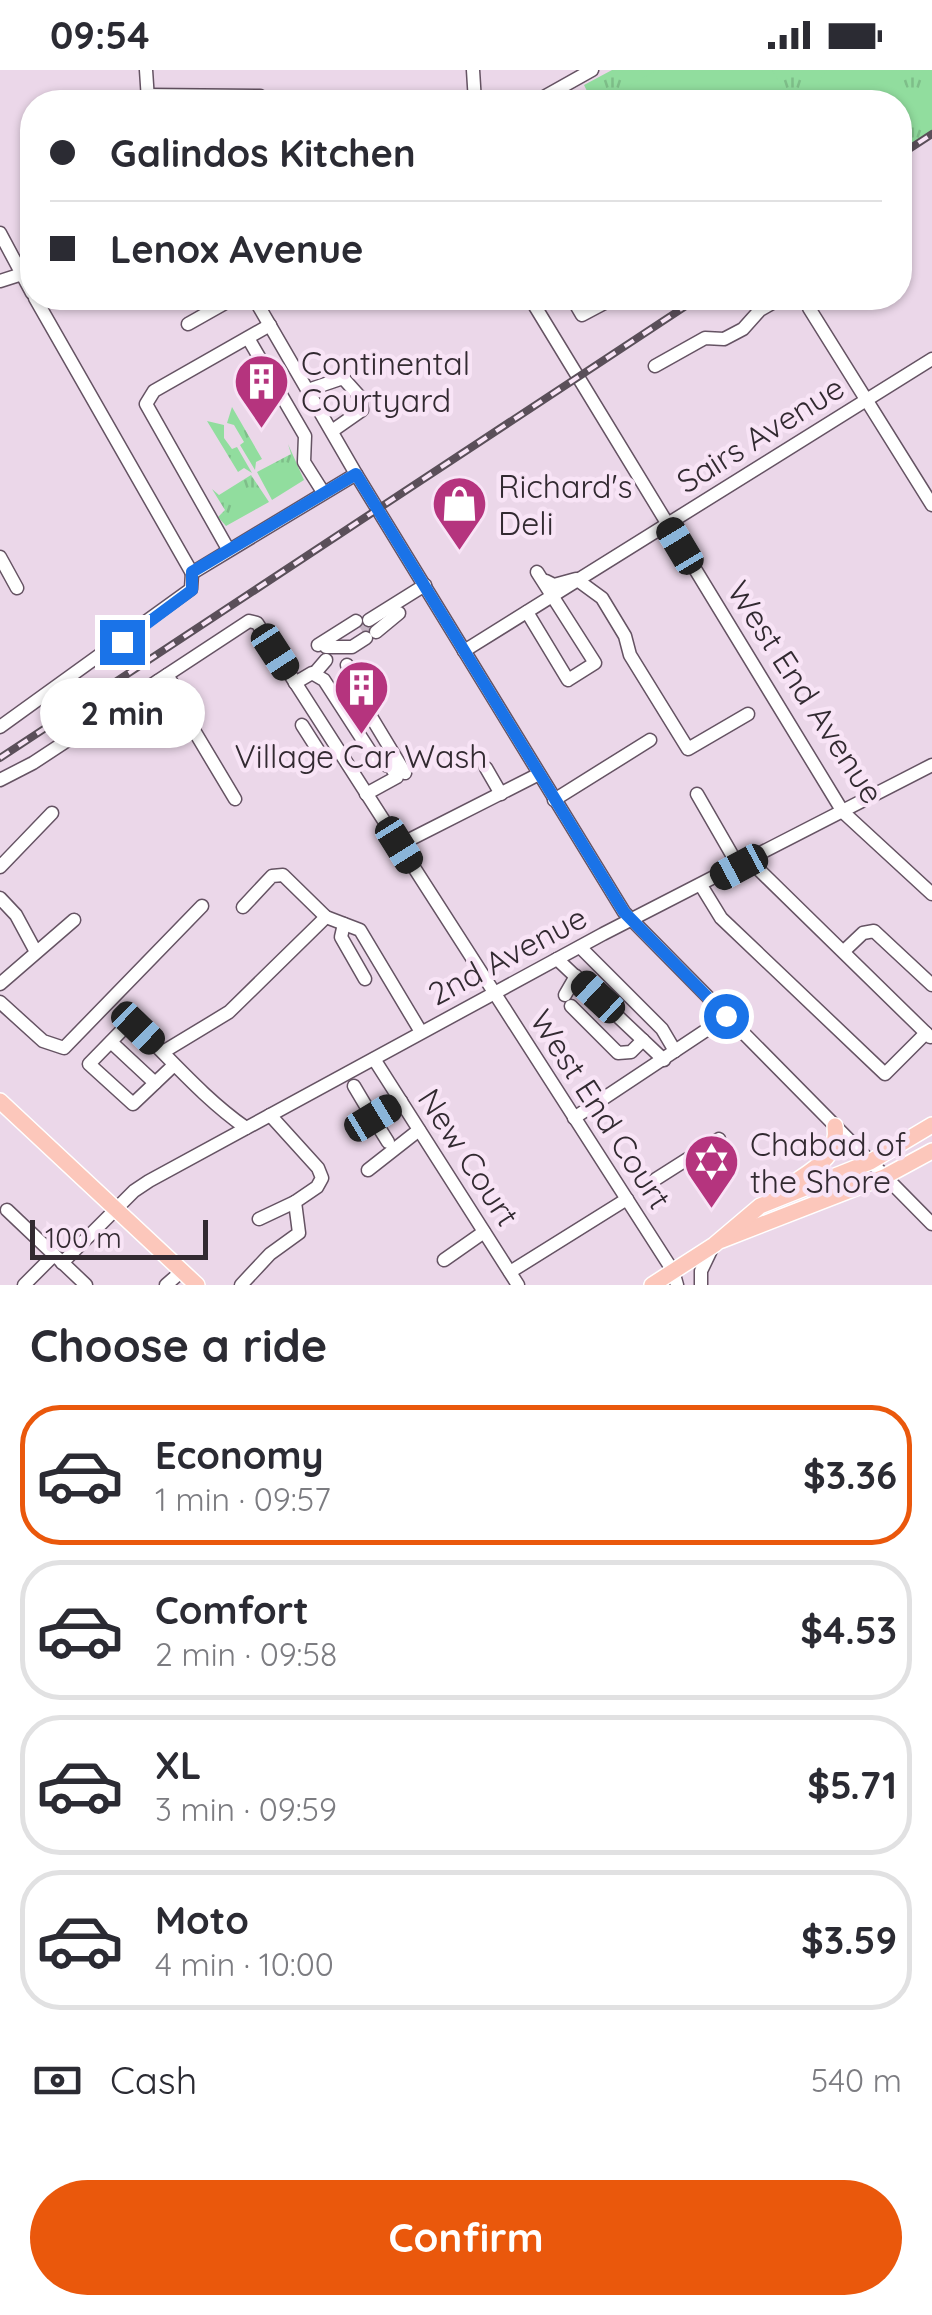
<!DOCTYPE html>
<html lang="en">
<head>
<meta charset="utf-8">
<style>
  :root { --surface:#fff; --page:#f7f7f7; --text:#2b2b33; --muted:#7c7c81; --line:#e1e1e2; --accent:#ea580c }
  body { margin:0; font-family:Quicksand,sans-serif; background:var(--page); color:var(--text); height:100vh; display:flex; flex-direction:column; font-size:38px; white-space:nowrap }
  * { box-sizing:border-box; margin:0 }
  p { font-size:32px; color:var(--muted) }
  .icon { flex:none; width:55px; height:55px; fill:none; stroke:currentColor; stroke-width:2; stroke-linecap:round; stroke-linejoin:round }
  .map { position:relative; height:1215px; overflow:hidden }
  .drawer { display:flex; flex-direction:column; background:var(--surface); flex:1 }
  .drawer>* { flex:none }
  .guide { position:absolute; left:20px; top:20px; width:892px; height:220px; border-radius:40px; box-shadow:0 2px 8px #0004; display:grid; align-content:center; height:220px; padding:0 30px; background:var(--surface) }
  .scale { position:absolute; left:30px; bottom:25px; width:178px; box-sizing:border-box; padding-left:10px; border:5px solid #322a31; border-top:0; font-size:28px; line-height:35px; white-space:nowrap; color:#322a31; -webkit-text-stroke:8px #f8e4f6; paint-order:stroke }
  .end { position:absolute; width:45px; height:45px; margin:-22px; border:12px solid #1a73e8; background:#fff; box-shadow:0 0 0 5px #fff }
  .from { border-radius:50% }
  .bubble { position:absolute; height:70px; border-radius:35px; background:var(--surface); box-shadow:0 2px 8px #0004; font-size:32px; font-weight:700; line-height:70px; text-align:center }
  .car { position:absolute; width:30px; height:60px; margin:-30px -15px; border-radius:12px; box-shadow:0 0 8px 2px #0007; background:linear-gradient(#222 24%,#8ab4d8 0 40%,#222 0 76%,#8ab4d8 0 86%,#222 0) }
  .guide b { display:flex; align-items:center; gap:35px; height:95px; font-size:38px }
  .guide b+b { border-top:2px solid var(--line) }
  .guide i { width:25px; height:25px; background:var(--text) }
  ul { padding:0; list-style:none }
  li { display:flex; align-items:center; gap:30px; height:140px; margin:0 20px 15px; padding:0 10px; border:5px solid var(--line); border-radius:40px }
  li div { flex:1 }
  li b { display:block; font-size:38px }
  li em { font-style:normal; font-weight:700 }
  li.on { border-color:var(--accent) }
  li>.icon { width:90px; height:90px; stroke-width:1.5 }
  h2 { padding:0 30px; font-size:45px; line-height:120px }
  .pay { display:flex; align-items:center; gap:25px; height:110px; padding:0 30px; font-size:38px }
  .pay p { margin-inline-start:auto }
  .action { display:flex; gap:20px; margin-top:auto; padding:20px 30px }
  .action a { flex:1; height:115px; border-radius:60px; background:var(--accent); color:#fff; font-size:40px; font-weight:700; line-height:115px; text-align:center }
  .status { display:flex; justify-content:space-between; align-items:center; height:70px; padding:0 50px; background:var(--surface); direction:ltr }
  .status svg { height:28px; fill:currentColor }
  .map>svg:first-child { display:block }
  .grass { fill:url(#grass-tufts) }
  .garden { fill:#91dd9e }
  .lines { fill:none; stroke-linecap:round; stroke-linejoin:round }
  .minor-tunnel { stroke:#c6b4c4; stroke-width:12; stroke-dasharray:12 6; stroke-linecap:butt }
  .minor-casing { stroke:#655363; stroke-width:15 }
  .major-casing { stroke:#fff; stroke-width:18 }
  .minor { stroke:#fff; stroke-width:12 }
  .major { stroke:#fcc7bb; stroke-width:15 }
  .rail-casing { stroke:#5a4f59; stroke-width:8 }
  .rail { stroke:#f8e4f6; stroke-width:4; stroke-dasharray:11; stroke-linecap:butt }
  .route { stroke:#1a73e8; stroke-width:12 }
  .labels { text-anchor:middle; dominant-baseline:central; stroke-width:9; stroke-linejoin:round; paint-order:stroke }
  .poi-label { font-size:32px; fill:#322a31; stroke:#f8e4f6; text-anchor:start }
  .street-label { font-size:32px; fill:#322a31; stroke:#f8e4f6 }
</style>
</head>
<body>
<div class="status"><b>09:54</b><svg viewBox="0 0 49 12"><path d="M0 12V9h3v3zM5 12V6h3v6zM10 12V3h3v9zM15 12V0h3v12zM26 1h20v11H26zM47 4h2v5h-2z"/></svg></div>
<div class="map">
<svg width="932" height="1215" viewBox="0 0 932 1215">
  <defs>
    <pattern id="grass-tufts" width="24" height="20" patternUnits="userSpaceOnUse" patternTransform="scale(2.5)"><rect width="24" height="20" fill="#91dd9e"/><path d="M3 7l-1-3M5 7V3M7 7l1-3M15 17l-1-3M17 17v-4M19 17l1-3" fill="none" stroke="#7ebe89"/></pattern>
  </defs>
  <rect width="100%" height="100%" fill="#ebd7e9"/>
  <g class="grass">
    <polygon points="612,0 932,0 932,65 900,86 900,32 583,32 580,26 587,21 584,15"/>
    <polygon points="232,337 262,389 256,392 255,400 240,375 244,372 234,355 227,353"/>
    <polygon points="207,351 224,355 224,368 232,379 237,377 252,403 244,398 238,402"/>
    <polygon points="288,374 304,410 272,430 257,402 291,384"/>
    <polygon points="251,405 269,432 226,456 218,447 225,440 212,419 219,425"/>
  </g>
  <g class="garden">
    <polygon points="657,0 772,0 791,32 600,32"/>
    <polygon points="827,0 896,0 914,30 900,40 900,32 831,32 818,12"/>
  </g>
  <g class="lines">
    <polyline class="minor-tunnel" points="362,561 372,555"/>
    <defs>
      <g id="minor">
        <polyline points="146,0 148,30"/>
        <polyline points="473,0 475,32"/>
        <polyline points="148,25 260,26 269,32"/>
        <polyline points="535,32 592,0"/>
        <polyline points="0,163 32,223"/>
        <polyline points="0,211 22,204"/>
        <polyline points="35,228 192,503"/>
        <polyline points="254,228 356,404 624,842 932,1154"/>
        <polyline points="530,228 843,742 932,824"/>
        <polyline points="572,228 582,245 614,228"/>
        <polyline points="810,228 809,238 932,435"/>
        <polyline points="535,236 551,228"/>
        <polyline points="188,254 234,228"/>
        <polyline points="248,268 305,366 304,392 323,422"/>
        <polyline points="655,296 705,268 724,269 743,259 760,240 781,228"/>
        <polyline points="308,320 343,308 360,327 362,340 332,361"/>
        <polyline points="228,479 146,334 154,321 270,255"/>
        <polyline points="0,487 17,518"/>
        <polyline points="192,503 356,404"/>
        <polyline points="546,511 554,515 576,509 602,528 625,566 630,585 688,679 748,644"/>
        <polyline points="527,542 568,610 595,593 537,502"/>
        <polyline points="369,550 425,515"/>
        <polyline points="376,562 399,543"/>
        <polyline points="318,575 356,551"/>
        <polyline points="326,577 352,577 366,568"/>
        <polyline points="464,581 932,289"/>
        <polyline points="347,595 361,620 364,635 405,703"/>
        <polyline points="314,604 326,590"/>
        <polyline points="167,605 184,632 183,642"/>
        <polyline points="158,611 174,637 183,642 235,729"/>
        <polyline points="295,613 312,603 324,610 377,692 391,697 397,707 366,724"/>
        <polyline points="302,655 318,680"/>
        <polyline points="0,657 191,519 192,503"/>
        <polyline points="486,698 501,724"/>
        <polyline points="0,710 33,693 249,551 257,553 673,1201 677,1215"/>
        <polyline points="697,724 739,797"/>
        <polyline points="554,730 650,670"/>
        <polyline points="399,775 539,704"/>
        <polyline points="750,791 930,967"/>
        <polyline points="0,797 52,743"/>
        <polyline points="702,817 721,848 885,1004 926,963"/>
        <polyline points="0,828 16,845 36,882"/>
        <polyline points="243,837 272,806 283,805 326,847 360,860 421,962"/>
        <polyline points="344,854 341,867 365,909"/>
        <polyline points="580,877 662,959 675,981"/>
        <polyline points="844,881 863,863 874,861 932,915"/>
        <polyline points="557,889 664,990"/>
        <polyline points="0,914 74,850"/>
        <polyline points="565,925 576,906"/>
        <polyline points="0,932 43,971 64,978 202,836"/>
        <polyline points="571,936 618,983 631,982 643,970"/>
        <polyline points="111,972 155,1013"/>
        <polyline points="163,982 229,942 326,847"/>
        <polyline points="374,989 518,1215"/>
        <path d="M174,995l-41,39 -44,-40 42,-43c39,37 71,76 115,107"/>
        <polyline points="354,1016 373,1048 401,1031"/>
        <polyline points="373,1048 388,1072"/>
        <polyline points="574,1048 726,947"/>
        <polyline points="368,1100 419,1060"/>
        <polyline points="656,1109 719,1069"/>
        <polyline points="7,1140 86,1215"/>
        <polyline points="259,1149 295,1132"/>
        <polyline points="444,1190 484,1162"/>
        <polyline points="62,1193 134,1121 149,1111 603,864 932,695"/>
        <polyline points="510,1202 627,1129"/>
        <polyline points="24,1215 54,1185"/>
        <polyline points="166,1215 182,1201"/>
        <polyline points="241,1215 270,1184 299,1163 295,1132 317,1117 322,1108 318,1098 270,1045"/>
        <polyline points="701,1215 701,1201 713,1176"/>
      </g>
      <g id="major">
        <polyline points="0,1031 197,1215"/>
        <path d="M786,1118c23,-17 54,-29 49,-62"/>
        <polyline points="722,1170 884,1107 932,1081"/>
        <polyline points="652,1215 714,1175 760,1136 870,1092 932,1055"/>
      </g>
    </defs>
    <use href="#minor" class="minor-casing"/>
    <use href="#major" class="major-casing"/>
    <use href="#minor" class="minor"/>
    <use href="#major" class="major"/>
    <defs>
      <g id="rail">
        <polyline points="900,85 932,64"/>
        <polyline points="0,688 698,228"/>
      </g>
    </defs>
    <use href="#rail" class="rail-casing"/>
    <use href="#rail" class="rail"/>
  </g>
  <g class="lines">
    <polyline class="route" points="122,572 192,520 192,502 356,404 624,842 726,946"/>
  </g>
  <defs>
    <symbol id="building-pin" viewBox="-11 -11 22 30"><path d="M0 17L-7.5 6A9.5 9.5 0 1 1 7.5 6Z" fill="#b5347e" stroke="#f8e4f6"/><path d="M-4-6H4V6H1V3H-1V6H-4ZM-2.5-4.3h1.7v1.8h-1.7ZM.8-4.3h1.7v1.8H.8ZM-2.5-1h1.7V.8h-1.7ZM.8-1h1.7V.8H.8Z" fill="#fff"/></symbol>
    <symbol id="shop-pin" viewBox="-11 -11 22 30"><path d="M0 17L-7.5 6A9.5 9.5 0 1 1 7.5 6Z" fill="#b5347e" stroke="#f8e4f6"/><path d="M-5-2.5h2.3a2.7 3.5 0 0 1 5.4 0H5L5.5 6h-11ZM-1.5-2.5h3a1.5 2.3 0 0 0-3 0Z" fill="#fff"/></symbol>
    <symbol id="synagogue-pin" viewBox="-11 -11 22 30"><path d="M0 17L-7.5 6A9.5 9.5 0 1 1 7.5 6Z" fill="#b5347e" stroke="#f8e4f6"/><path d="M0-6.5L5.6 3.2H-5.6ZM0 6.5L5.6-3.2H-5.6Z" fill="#fff"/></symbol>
  </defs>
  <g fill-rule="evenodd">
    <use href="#building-pin" x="230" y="280" width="63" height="86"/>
    <use href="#shop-pin" x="428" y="402" width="63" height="86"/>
    <use href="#building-pin" x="330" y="586" width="63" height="86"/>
    <use href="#synagogue-pin" x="680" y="1060" width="63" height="86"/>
  </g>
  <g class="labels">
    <g class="poi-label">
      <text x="301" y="293">Continental<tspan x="301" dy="37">Courtyard</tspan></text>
      <text x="498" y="416">Richard's<tspan x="498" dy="37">Deli</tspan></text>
      <text x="361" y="686" text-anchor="middle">Village Car Wash</text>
      <text x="750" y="1074">Chabad of<tspan x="750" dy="37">the Shore</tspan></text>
    </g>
    <g class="street-label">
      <text transform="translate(760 364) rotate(-32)">Sairs Avenue</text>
      <text transform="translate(806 622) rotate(57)">West End Avenue</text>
      <text transform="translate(507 885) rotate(-28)">2nd Avenue</text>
      <text transform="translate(601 1039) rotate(57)">West End Court</text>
      <text transform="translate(469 1087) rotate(57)">New Court</text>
    </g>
  </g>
</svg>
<div class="scale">100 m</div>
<i class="end from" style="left:726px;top:946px"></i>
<i class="end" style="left:122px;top:572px"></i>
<div class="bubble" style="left:40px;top:608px;width:165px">2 min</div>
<i class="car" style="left:680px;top:476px;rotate:329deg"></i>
<i class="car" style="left:275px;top:582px;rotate:147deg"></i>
<i class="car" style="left:399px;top:775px;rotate:148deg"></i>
<i class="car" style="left:739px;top:797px;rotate:242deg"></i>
<i class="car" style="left:598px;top:927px;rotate:313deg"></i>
<i class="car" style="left:138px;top:958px;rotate:134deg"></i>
<i class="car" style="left:373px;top:1048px;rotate:59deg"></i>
<div class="guide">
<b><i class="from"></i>Galindos Kitchen</b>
<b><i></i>Lenox Avenue</b>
</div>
</div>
<section class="drawer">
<h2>Choose a ride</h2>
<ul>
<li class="on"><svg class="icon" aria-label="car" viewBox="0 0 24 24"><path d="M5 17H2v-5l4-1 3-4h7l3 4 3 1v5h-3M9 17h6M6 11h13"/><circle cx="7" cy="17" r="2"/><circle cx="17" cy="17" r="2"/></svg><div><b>Economy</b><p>1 min · 09:57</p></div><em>$3.36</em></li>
<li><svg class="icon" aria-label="car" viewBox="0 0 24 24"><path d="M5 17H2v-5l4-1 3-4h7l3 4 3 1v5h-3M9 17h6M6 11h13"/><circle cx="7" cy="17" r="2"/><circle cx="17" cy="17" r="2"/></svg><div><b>Comfort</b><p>2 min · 09:58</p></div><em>$4.53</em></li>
<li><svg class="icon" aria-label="car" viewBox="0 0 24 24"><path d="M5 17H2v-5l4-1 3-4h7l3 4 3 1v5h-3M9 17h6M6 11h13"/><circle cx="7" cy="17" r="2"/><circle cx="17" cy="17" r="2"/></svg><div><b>XL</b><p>3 min · 09:59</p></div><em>$5.71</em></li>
<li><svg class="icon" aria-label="car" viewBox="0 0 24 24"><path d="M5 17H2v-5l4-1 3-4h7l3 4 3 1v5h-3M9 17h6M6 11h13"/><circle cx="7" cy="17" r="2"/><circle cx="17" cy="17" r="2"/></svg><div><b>Moto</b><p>4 min · 10:00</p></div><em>$3.59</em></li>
</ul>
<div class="pay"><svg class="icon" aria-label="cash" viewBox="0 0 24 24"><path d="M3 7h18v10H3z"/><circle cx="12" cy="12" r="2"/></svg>Cash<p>540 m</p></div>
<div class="action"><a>Confirm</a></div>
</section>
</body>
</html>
